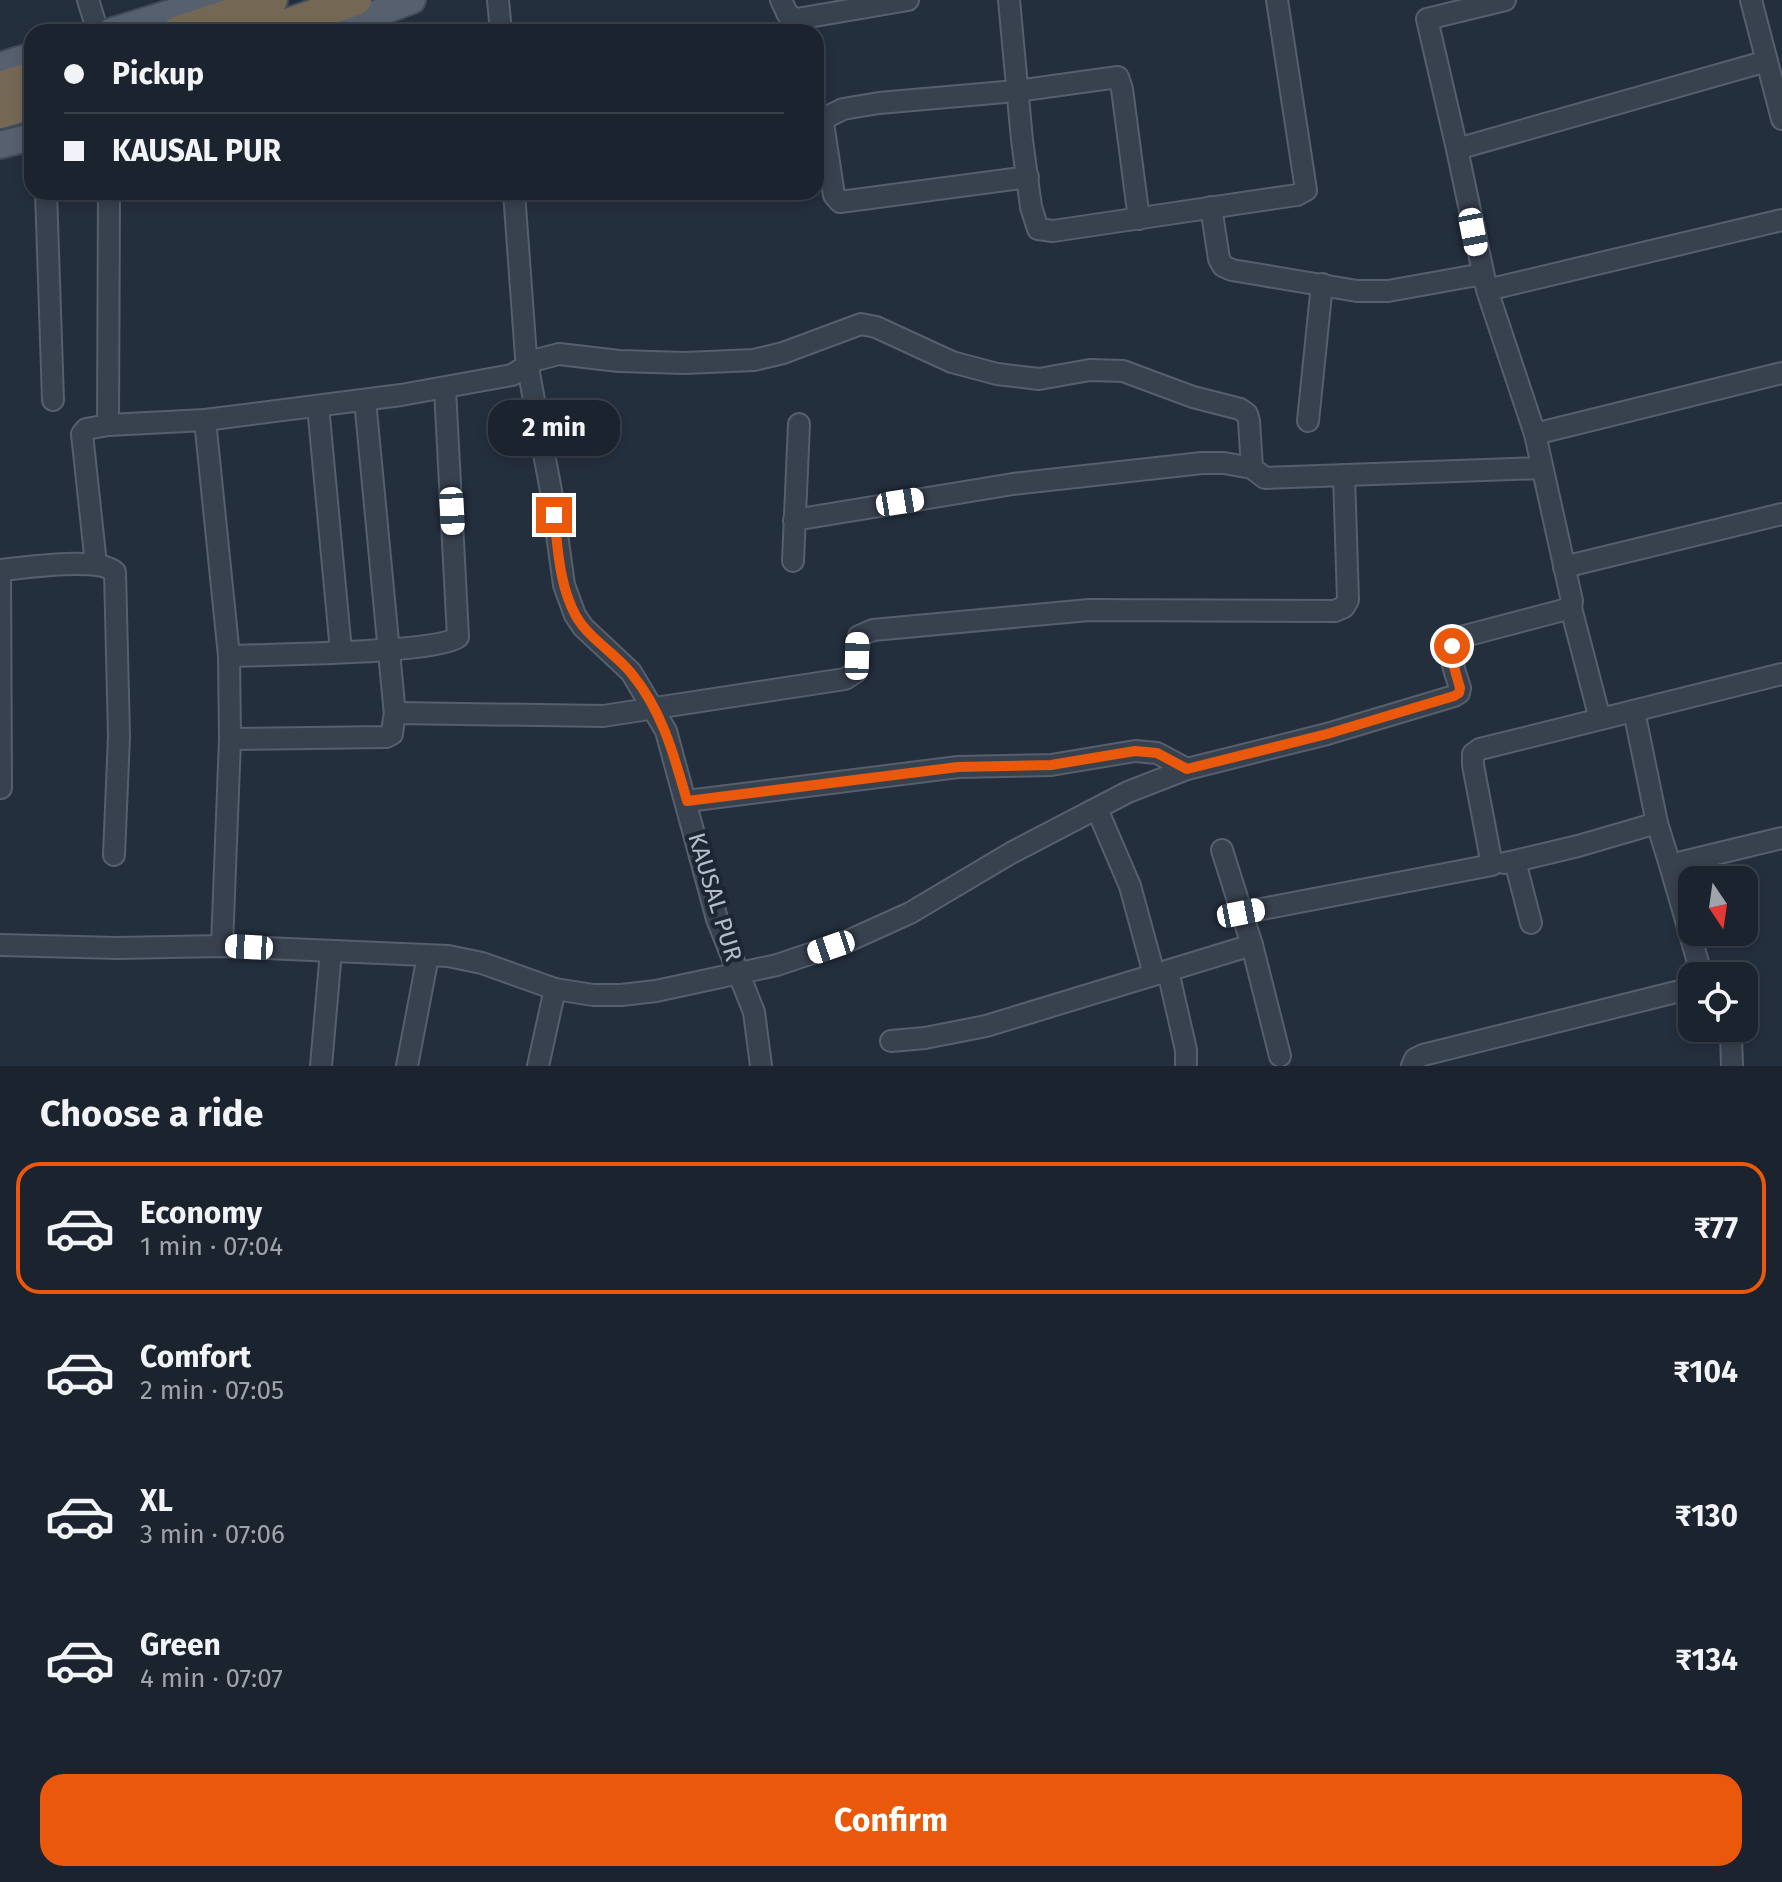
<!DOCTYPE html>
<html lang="en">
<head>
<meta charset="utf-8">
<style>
  :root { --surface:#1b232e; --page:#282f3a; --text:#f1f3f6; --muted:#a0a4aa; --line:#39404a; --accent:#ea580c }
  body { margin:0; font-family:"Fira Sans",sans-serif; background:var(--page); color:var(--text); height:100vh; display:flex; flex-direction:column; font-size:30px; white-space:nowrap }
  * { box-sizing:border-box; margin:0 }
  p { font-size:26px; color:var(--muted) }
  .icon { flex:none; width:44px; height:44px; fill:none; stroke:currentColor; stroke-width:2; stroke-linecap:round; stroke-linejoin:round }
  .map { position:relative; height:1066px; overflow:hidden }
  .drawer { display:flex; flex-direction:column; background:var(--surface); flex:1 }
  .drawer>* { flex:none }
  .hud { position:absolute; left:24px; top:24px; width:800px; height:176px; border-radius:24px; box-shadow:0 4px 12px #0003,0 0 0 2px var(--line); display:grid; align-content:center; height:176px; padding:0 40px; background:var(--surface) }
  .needle { width:52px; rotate:167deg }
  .fabs { position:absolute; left:1678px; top:866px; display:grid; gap:16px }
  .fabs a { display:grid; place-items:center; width:80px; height:80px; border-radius:16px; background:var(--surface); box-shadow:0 4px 12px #0003,0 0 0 2px var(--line); font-size:40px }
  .end { position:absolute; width:36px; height:36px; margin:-18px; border:10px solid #ea580c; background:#fff; box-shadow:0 0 0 4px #fff }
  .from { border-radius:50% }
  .bubble { position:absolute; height:56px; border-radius:24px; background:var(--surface); box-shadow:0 4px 12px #0003,0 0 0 2px var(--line); font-size:26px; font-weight:700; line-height:56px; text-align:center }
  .car { position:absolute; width:24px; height:48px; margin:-24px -12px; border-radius:10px; box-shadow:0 0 6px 2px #0007; background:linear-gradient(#fff 24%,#345 0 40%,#fff 0 76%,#345 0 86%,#fff 0) }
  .hud b { display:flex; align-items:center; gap:28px; height:76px; font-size:30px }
  .hud b+b { border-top:2px solid var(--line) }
  .hud i { width:20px; height:20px; background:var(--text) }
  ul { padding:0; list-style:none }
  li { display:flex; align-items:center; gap:24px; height:132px; margin:0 16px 12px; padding:0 24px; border:4px solid transparent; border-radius:24px }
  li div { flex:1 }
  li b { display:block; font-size:30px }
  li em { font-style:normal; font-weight:700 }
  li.active { border-color:var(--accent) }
  li>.icon { width:72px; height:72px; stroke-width:1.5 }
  h2 { padding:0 40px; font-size:36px; line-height:96px }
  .action { display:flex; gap:16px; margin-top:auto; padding:16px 40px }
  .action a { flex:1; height:92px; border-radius:24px; background:var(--accent); color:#fff; font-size:32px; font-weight:700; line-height:92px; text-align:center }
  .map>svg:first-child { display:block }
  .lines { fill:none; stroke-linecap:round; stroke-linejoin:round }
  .minor-casing { stroke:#565f6c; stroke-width:24 }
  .major-casing { stroke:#414a57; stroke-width:30 }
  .highway-casing { stroke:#434c59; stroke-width:34 }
  .minor { stroke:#38414e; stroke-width:20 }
  .major { stroke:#56606e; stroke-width:26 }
  .highway { stroke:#746855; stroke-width:30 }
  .route { stroke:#ea580c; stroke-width:10 }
  .labels { text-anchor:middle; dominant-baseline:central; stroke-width:8; stroke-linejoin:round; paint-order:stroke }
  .street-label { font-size:24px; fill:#b4bcc9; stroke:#1d2633 }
</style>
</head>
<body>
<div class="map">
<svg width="1782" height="1066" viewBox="0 0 1782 1066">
  <rect width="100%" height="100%" fill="#242f3e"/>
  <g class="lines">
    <defs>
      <g id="minor">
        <polyline points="88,0 98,32"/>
        <polyline points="498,0 501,32"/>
        <polyline points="781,0 788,15 797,19 908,0"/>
        <polyline points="1009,0 1022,140 1031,207 1038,229 1053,231 1297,195 1306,190 1277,0"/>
        <polyline points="1505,0 1427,19 1457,149 1767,61"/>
        <polyline points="1751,0 1782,119"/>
        <polyline points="1457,149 1486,286"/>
        <polyline points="1028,177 840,202 834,195 823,123 827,117 843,109 879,103 1016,91 1118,77 1122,89 1139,219"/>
        <polyline points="46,192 53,400"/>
        <polyline points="514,192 526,357 551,491 564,585 575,615 583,627 631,672 666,731 717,919 754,1012 761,1066"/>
        <polyline points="1211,207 1219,259 1223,266 1232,270 1357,291 1388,291 1483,274"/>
        <polyline points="365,400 395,715"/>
        <polyline points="318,406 341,651"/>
        <polyline points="205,420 229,656 230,739 222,946"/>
        <polyline points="1308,421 1322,284"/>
        <polyline points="108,425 109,192"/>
        <polyline points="1535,434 1487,290 1782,220"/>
        <polyline points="794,520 1013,484 1202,463 1224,463 1252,468 1265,478 1542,468"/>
        <polyline points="793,561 799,424"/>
        <polyline points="96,564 82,434 86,429 108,425 205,420 401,395 512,375 536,360 559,354 619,361 685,363 754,360 783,353 861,324 876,327 952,362 997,374 1039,379 1090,370 1123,371 1193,397 1240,409 1247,414 1249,421 1252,468"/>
        <polyline points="1564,567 1782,514"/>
        <path d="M0,570c25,-2 98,-14 115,2l4,164 -5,119"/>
        <polyline points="0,570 1,788"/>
        <polyline points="1571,608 1600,719"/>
        <path d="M229,656c39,-2 207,-2 229,-19l-13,-248"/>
        <polyline points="1634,711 1657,823 1670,865"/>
        <polyline points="230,739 386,737 392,734 394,718 398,713 603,716 845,679 856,672 859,636 873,630 1089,610 1335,611 1344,607 1348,600 1344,475"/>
        <polyline points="687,801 958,767 1051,765 1135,751 1157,753 1187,769"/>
        <polyline points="1097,809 1130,886 1154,974"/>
        <polyline points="1222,850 1252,945 1280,1056"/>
        <polyline points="1515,861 1578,846 1657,823"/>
        <polyline points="1504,863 1515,861 1531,923"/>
        <polyline points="1241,913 1492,865 1473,765 1473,754 1480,749 1782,674"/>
        <path d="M0,945l118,3 104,-2 226,10 34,7 73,26 38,6h28l35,-4 121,-26 71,-24 62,-28 101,-60 117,-61 59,-23 140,-35 127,-38 5,-3 1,-5c-5,-17 -14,-34 -3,-50l114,-30 1,-7 -37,-167 247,-61"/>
        <polyline points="1168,971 1186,1050 1186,1066"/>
        <polyline points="1702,976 1670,865 1782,838"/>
        <polyline points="1728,1028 1731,1034 1732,1066"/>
        <polyline points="891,1041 925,1038 986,1026 1252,945"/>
        <polyline points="321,1066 331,951"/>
        <polyline points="407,1066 428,956"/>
        <polyline points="538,1066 555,989"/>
        <polyline points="1412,1066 1415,1059 1423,1055 1692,988"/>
      </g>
      <g id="major">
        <polyline points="110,32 213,0"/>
        <polyline points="328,32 412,0"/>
        <polyline points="0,66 32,56"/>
        <polyline points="0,145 32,137"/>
      </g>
      <g id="highway">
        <polyline points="177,32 272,0"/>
        <polyline points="264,32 356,0"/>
        <polyline points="0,87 32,77"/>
        <polyline points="0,113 32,104"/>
      </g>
    </defs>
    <use href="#minor" class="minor-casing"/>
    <use href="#major" class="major-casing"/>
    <use href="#highway" class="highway-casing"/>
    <use href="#minor" class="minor"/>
    <use href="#major" class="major"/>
    <use href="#highway" class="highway"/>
  </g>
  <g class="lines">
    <path class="route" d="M554,515c4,34 5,70 22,101 13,23 39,37 55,57 31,37 43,82 56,128l271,-34 93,-2 84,-14 22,2 30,16 140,-35 127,-38 5,-3 1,-5 -9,-32 1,-10"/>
  </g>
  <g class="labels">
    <g class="street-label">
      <text transform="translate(715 897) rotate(73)">KAUSAL PUR</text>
    </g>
  </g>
</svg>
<div class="fabs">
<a><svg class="needle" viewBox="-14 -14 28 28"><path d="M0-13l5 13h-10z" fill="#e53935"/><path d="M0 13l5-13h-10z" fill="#a0a4aa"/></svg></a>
<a><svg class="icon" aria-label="locate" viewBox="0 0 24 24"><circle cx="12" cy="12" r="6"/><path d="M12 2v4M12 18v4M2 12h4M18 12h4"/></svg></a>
</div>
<i class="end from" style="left:1452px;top:646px"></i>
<i class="end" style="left:554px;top:515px"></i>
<div class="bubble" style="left:488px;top:400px;width:132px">2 min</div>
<i class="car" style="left:1473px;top:232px;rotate:169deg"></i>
<i class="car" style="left:900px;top:502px;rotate:81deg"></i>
<i class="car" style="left:452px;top:511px;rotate:177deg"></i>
<i class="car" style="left:857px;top:656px;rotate:1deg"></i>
<i class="car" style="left:1241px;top:913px;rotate:79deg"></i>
<i class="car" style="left:249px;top:947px;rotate:273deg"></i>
<i class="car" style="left:831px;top:947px;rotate:251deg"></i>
<div class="hud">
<b><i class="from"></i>Pickup</b>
<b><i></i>KAUSAL PUR</b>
</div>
</div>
<section class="drawer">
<h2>Choose a ride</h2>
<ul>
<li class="active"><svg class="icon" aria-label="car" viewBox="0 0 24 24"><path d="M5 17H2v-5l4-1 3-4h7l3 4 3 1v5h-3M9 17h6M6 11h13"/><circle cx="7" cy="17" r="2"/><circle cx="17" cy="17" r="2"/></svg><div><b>Economy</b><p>1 min · 07:04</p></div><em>₹77</em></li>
<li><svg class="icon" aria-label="car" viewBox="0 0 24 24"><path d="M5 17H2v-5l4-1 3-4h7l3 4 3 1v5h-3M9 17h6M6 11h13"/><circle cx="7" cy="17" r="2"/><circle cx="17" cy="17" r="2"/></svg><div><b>Comfort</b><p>2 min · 07:05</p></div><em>₹104</em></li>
<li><svg class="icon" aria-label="car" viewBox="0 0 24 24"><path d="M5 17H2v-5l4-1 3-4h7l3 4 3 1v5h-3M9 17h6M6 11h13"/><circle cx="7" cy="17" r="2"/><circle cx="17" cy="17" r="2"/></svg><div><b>XL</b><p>3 min · 07:06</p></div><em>₹130</em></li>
<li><svg class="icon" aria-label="car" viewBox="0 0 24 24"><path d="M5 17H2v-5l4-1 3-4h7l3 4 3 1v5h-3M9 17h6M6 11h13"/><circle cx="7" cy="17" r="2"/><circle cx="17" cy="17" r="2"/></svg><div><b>Green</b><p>4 min · 07:07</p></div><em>₹134</em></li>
</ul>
<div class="action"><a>Confirm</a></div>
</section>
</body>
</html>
